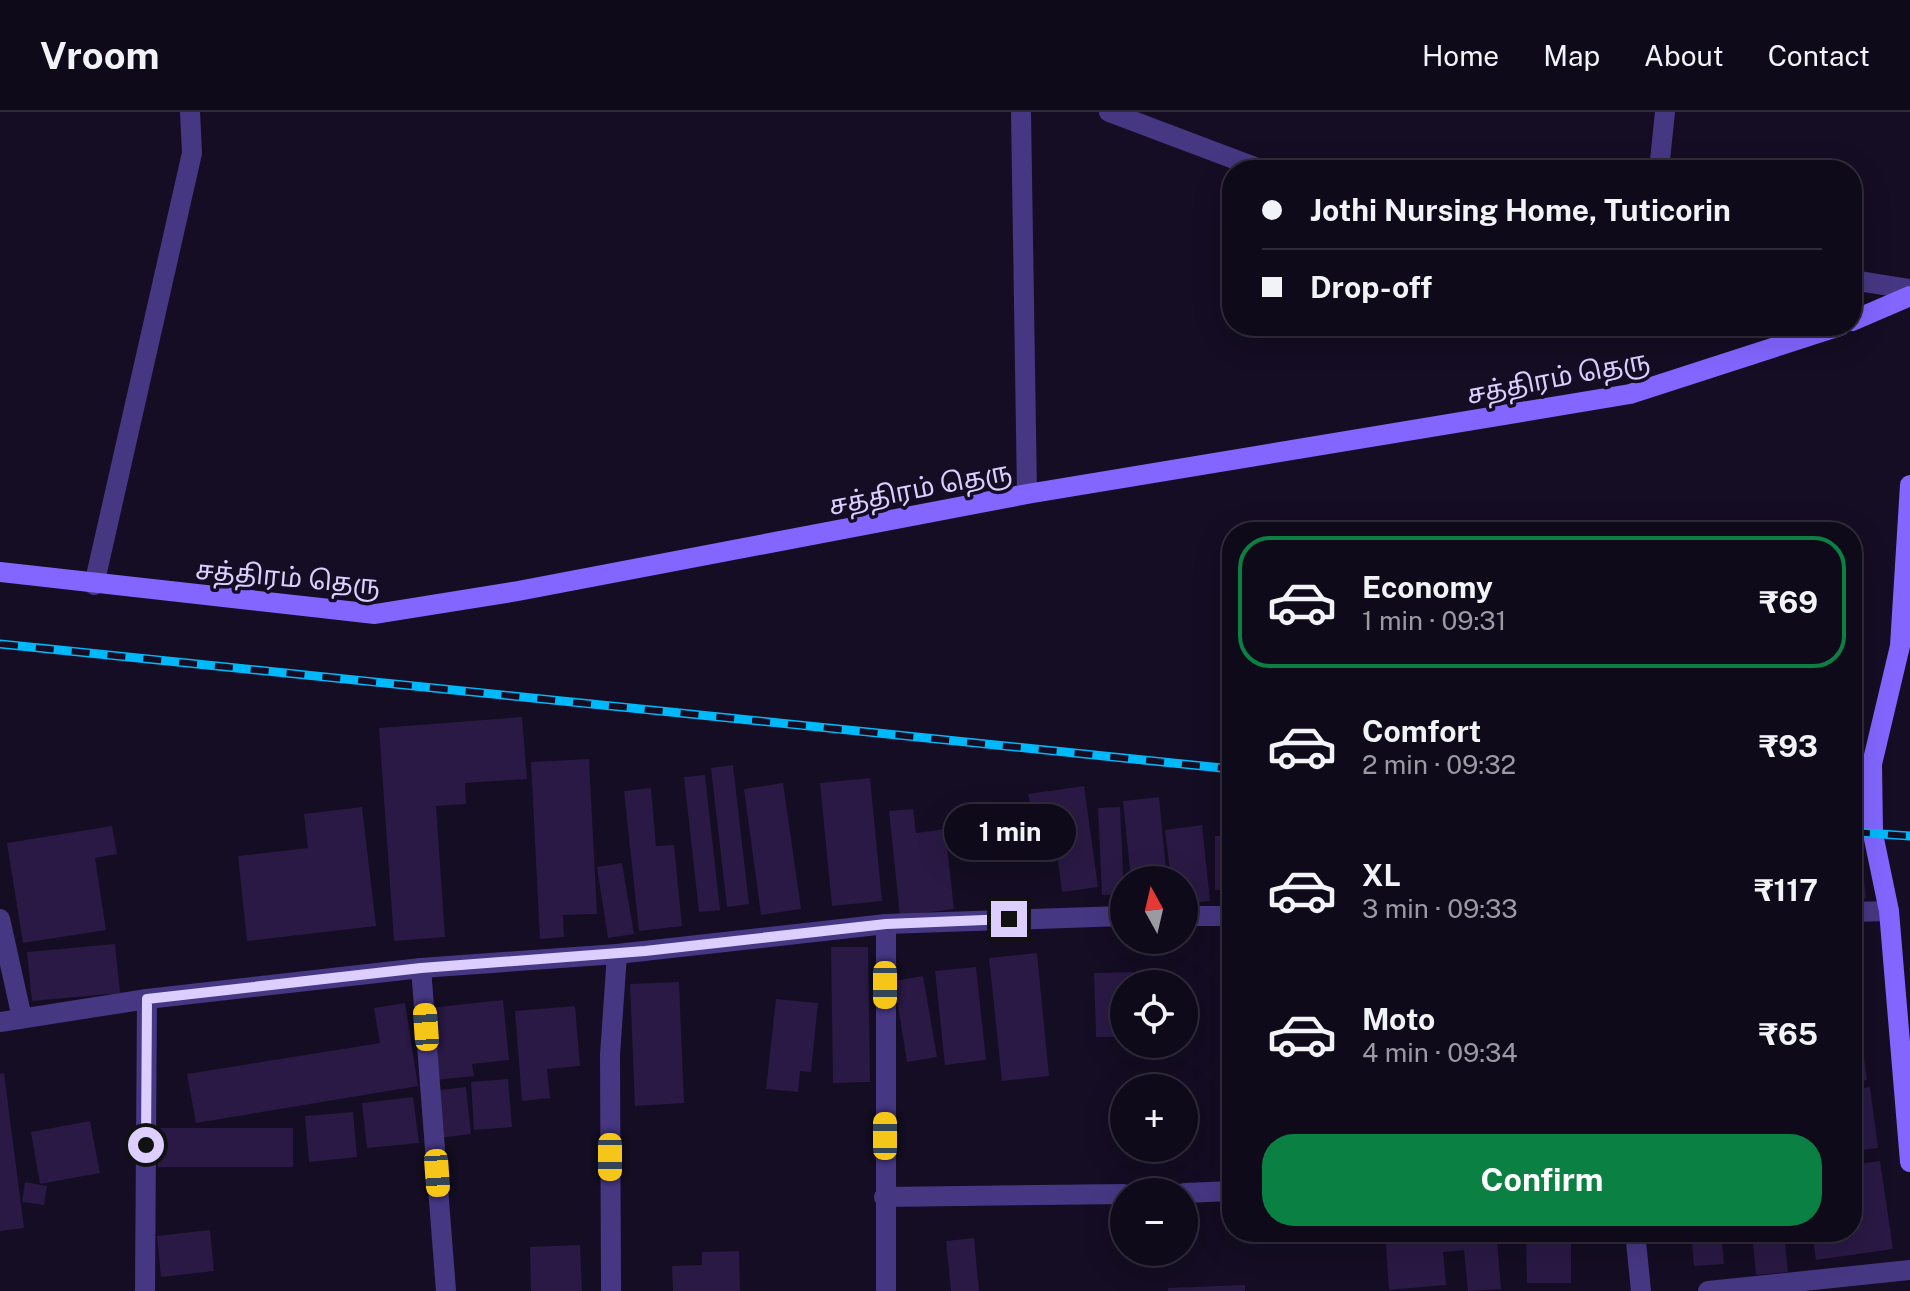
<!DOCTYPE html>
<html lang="en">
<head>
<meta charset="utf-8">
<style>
  :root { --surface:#0f0a1a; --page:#181323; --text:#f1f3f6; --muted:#9b9aa2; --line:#2f2b39; --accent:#0b8043 }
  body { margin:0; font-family:"Public Sans","Noto Sans Tamil",sans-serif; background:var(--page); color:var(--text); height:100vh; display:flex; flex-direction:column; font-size:30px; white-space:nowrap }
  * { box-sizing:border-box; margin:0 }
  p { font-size:26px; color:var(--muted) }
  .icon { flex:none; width:44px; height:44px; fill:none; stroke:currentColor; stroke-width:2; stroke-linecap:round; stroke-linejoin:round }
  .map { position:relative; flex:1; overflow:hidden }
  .side { position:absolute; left:1222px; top:410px; width:640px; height:720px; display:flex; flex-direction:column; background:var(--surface); border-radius:32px; box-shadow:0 8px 32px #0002,0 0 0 2px var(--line) }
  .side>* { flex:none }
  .banner { position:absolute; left:1222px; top:48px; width:640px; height:176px; border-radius:32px; box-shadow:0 8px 32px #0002,0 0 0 2px var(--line); display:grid; align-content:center; height:176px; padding:0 40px; background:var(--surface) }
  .needle { width:52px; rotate:352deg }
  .tools { position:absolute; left:1110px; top:754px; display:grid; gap:16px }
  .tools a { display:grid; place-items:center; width:88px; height:88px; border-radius:50%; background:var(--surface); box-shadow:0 8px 32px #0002,0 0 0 2px var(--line); font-size:40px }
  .end { position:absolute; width:36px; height:36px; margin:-18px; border:10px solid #dccfff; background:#111; box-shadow:0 0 0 4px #111 }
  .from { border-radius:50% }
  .bubble { position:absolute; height:56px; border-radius:28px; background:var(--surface); box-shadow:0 8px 32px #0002,0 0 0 2px var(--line); font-size:26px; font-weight:700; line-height:56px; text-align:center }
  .car { position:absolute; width:24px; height:48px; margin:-24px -12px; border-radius:10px; box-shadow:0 0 6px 2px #0007; background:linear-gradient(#f5c518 24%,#345 0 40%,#f5c518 0 76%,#345 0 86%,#f5c518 0) }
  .banner b { display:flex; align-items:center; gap:28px; height:76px; font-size:30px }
  .banner b+b { border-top:2px solid var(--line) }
  .banner i { width:20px; height:20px; background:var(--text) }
  ul { padding:14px 0 0; list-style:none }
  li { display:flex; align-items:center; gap:24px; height:132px; margin:0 16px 12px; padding:0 24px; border:4px solid transparent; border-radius:32px }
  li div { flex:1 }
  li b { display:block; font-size:30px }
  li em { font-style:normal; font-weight:700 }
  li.selected { border-color:var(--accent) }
  li>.icon { width:72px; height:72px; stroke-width:1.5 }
  .primary-button { display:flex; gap:16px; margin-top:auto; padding:16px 40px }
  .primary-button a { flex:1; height:92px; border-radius:32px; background:var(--accent); color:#fff; font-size:32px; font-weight:700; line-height:92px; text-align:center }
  header { display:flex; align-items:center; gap:48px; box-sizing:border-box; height:112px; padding:0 40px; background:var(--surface); border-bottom:2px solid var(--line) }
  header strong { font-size:38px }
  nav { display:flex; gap:44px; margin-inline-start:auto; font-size:28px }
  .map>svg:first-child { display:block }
  .building { fill:#291944 }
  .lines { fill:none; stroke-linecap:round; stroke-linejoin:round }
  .street { stroke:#463783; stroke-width:20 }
  .secondary { stroke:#8266ff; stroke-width:20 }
  .rail-casing { stroke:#00b9fa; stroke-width:9 }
  .rail { stroke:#140d23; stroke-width:6; stroke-dasharray:18; stroke-linecap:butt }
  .route { stroke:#dccfff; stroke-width:10 }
  .labels { text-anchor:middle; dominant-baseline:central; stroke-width:7; stroke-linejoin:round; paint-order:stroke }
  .street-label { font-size:26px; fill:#dccfff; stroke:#140d23 }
</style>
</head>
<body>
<header>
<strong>Vroom</strong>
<nav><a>Home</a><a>Map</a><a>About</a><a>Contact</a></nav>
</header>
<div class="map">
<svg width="1910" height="1179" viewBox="0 0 1910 1179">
  <rect width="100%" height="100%" fill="#140d23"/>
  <g class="building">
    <polygon points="522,605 527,667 465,671 466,692 436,694 445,825 394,829 379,616"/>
    <polygon points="589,647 597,802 563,803 564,825 540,827 531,650"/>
    <polygon points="733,653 749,792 727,795 711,656"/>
    <polygon points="705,663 720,798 699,800 684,665"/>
    <polygon points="870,666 882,789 832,794 820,671"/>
    <polygon points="783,671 801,797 761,803 744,677"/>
    <polygon points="1084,674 1098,775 1062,780 1052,701 1032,704 1028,682"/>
    <polygon points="651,676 656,734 674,733 682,814 639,819 624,679"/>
    <polygon points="1159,685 1167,768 1131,768 1123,689"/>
    <polygon points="362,695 376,814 247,829 238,744 308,736 304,702"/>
    <polygon points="1120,695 1124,782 1102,783 1098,696"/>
    <polygon points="913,697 916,721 945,717 954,797 900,804 889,699"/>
    <polygon points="1202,713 1210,789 1184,792 1184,768 1171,768 1165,718"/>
    <polygon points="112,714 117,742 95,746 106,818 23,831 7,731"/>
    <rect x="1215" y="724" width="17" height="54"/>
    <polygon points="1861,743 1866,786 1852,787 1852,744"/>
    <polygon points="622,751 634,822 608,826 597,755"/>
    <polygon points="115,832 120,881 32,889 27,840"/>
    <polygon points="831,835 868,835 870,970 833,971"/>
    <polygon points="1037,841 1049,964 1002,969 989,846"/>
    <polygon points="976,855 986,948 945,953 935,859"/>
    <polygon points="1852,856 1867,968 1852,970"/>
    <polygon points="1137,860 1138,872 1124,872 1124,925 1096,925 1094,861"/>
    <polygon points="923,864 937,945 907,950 894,869"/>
    <polygon points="679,870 684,991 635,994 630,872"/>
    <polygon points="776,887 818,891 811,960 800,959 798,980 766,977"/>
    <polygon points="503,888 509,948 472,952 474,964 436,968 429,896"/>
    <polygon points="405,891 418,974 196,1011 187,962 380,931 374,896"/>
    <polygon points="575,894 580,954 547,957 550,986 522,989 515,899"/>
    <rect x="1228" y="917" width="4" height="18"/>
    <polygon points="4,961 24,1116 0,1119 0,962"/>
    <polygon points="508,967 512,1015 474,1018 471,970"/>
    <polygon points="466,975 471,1022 438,1026 432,979"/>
    <polygon points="1870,975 1878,1036 1852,1039 1852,978"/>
    <polygon points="413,985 419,1031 367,1036 362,991"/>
    <polygon points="353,1000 357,1045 309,1050 305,1004"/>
    <polygon points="90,1009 100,1061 40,1072 31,1020"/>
    <rect x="158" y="1016" width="135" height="39"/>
    <polygon points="1880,1049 1893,1137 1816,1148 1812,1120 1852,1120 1852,1053"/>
    <polygon points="25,1070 47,1074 44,1093 22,1090"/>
    <polygon points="210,1118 214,1159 161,1165 157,1124"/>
    <polygon points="1385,1120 1416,1120 1416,1123 1509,1120 1509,1126 1497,1127 1501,1177 1468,1179 1464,1138 1443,1140 1446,1173 1389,1178"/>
    <polygon points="1571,1120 1571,1171 1527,1171 1526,1121"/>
    <polygon points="1691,1120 1721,1120 1724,1152 1694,1154"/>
    <polygon points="1752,1120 1784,1120 1788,1160 1756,1163"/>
    <polygon points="974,1126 979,1179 951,1179 946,1129"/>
    <polygon points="580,1133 582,1179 531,1179 530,1135"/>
    <polygon points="739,1139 740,1179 673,1179 672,1154 702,1153 702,1140"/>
    <polygon points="1245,1173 1245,1179 1168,1179 1168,1176"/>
  </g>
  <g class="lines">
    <g class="street">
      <polyline points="1021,0 1027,382"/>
      <polyline points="1109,0 1263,58"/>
      <polyline points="1659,58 1665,0"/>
      <polyline points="1852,168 1910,177"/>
      <polyline points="94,473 192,41 190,0"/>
      <polyline points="1852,800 1889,799"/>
      <polyline points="1184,804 1232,804"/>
      <polyline points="0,807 22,906"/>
      <polyline points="886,812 886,1179"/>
      <polyline points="421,856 446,1179"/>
      <polyline points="0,910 147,887 421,856 617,842 886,812 1124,804"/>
      <polyline points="1184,1081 1232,1079"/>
      <polyline points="884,1085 1124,1082"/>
      <polyline points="1635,1120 1641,1179"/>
      <polyline points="145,1179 147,887"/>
      <polyline points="611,1179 610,943 617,842"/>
      <polyline points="1708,1179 1910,1158"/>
    </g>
    <g class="secondary">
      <polyline points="1852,209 1910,184"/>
      <polyline points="1910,373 1900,534 1872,652 1873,722 1889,799 1910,1050"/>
      <polyline points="0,460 375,502 518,479 1027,382 1630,282 1840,214"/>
    </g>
    <defs>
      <g id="rail">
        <polyline points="0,532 1232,657"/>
        <polyline points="1852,720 1910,724"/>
      </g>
    </defs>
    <use href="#rail" class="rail-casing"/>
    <use href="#rail" class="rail"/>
  </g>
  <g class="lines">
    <polyline class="route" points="146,1033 147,887 421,856 645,839 886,812 1009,807"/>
  </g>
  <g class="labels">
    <g class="street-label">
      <text transform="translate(1558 265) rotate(-11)">சத்திரம் தெரு</text>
      <text transform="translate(920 376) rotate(-11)">சத்திரம் தெரு</text>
      <text transform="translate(288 465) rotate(5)">சத்திரம் தெரு</text>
    </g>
  </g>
</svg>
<div class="tools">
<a><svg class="needle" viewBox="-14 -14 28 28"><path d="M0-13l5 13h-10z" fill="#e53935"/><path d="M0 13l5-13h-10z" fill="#9b9aa2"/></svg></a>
<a><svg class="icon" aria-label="locate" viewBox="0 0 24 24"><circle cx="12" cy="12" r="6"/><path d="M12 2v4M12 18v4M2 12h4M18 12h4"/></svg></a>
<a>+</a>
<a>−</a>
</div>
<i class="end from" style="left:146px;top:1033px"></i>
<i class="end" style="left:1009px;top:807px"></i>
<div class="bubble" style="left:944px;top:692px;width:132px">1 min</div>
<i class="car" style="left:885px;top:873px;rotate:180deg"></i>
<i class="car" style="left:426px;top:915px;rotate:356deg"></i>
<i class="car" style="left:885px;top:1024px;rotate:0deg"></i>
<i class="car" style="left:610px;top:1045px;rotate:180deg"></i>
<i class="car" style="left:437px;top:1061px;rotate:176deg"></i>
<div class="banner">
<b><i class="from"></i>Jothi Nursing Home, Tuticorin</b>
<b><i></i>Drop-off</b>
</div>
<section class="side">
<ul>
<li class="selected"><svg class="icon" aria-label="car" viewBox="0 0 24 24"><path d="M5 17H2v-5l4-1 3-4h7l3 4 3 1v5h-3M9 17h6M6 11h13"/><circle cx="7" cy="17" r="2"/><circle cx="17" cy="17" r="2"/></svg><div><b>Economy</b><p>1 min · 09:31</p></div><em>₹69</em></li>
<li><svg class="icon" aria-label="car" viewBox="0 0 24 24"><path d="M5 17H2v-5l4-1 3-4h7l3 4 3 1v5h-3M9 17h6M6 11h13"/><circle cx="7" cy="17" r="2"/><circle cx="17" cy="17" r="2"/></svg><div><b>Comfort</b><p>2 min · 09:32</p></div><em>₹93</em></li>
<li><svg class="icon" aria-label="car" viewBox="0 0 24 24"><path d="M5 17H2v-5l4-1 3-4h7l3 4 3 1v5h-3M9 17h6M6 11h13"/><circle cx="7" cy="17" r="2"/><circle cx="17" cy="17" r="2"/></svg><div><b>XL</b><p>3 min · 09:33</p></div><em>₹117</em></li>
<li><svg class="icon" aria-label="car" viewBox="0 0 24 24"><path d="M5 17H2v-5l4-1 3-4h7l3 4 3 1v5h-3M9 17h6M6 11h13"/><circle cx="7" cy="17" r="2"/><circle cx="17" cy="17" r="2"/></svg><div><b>Moto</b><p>4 min · 09:34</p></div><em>₹65</em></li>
</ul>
<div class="primary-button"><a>Confirm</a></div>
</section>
</div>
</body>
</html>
